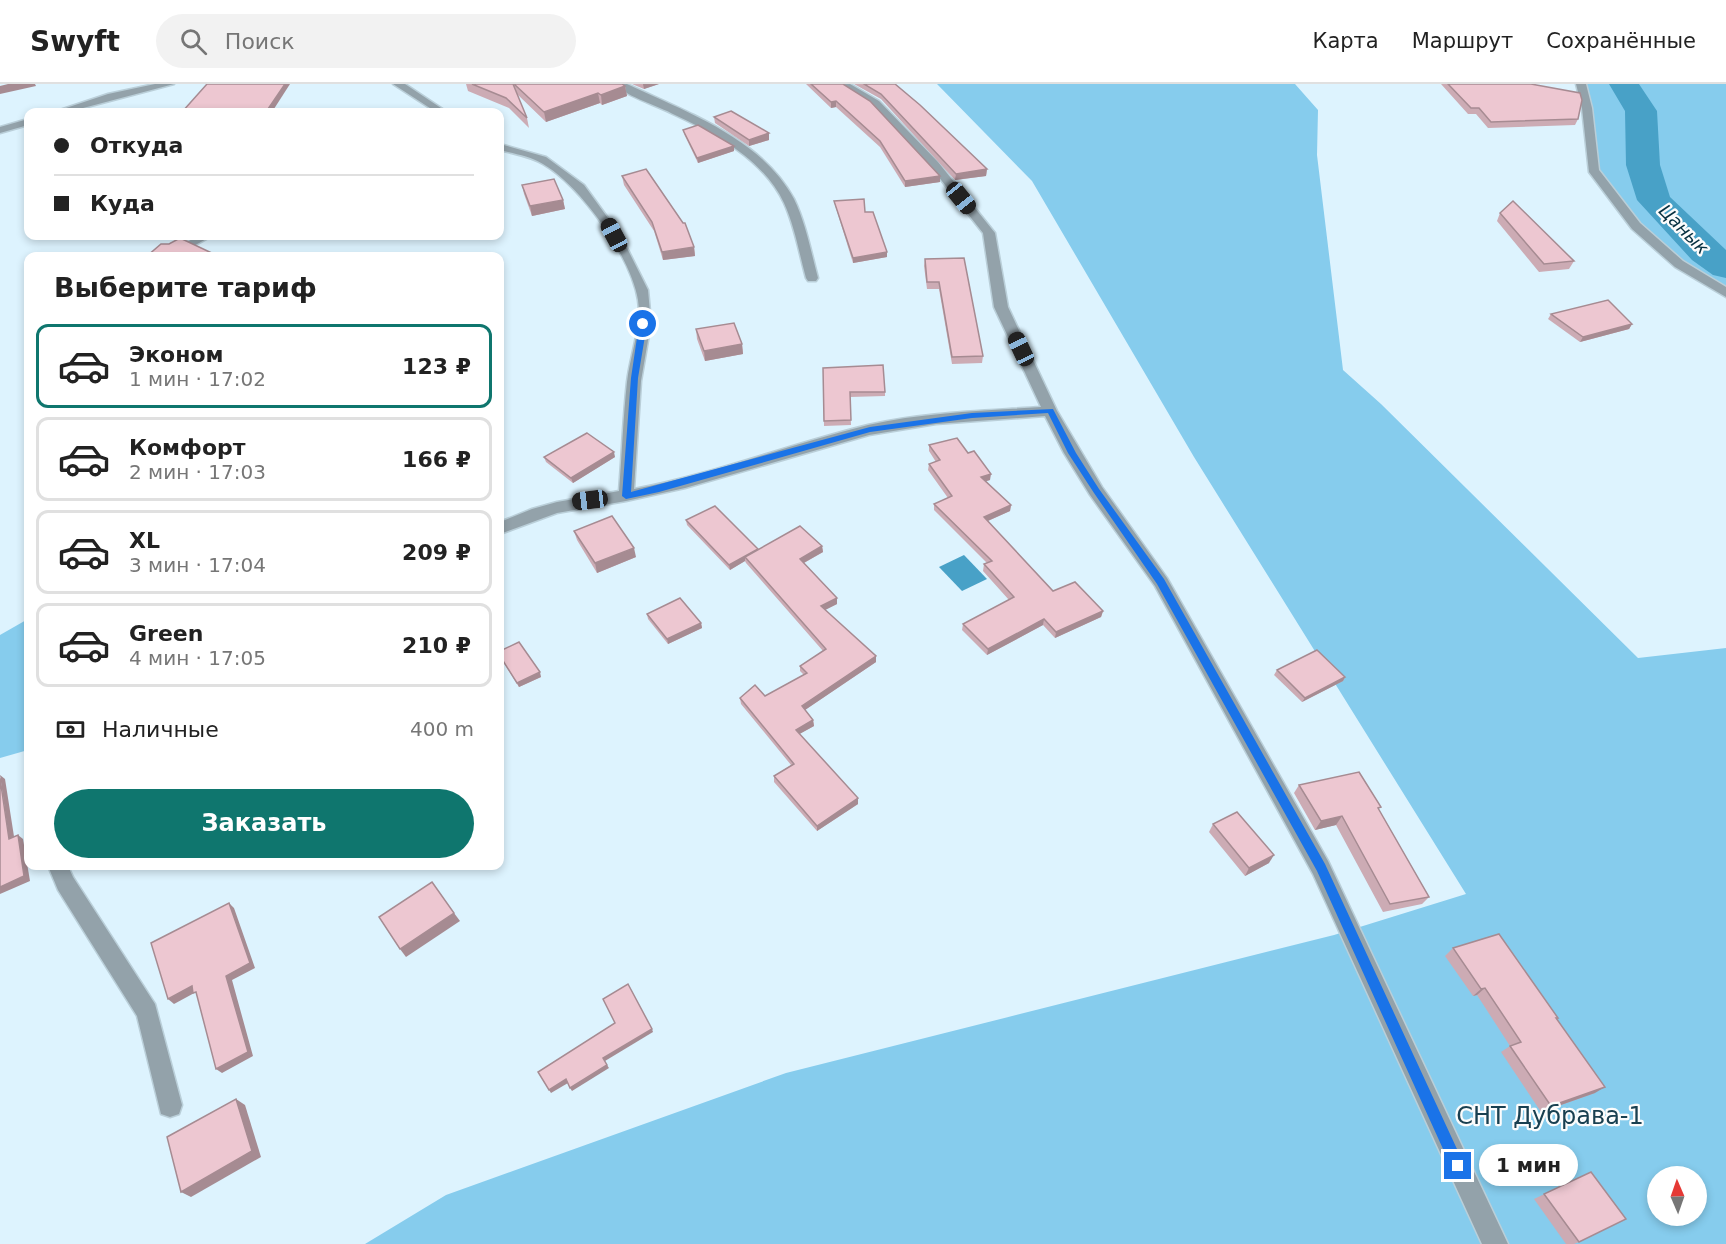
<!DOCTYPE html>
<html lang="ru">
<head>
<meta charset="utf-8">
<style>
  :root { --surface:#fff; --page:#f2f2f2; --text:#222; --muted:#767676; --line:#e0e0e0; --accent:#0f766e }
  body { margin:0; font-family:"DejaVu Sans",sans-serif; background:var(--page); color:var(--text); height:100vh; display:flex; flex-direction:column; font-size:22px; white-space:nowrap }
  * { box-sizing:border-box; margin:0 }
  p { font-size:20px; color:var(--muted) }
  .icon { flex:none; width:33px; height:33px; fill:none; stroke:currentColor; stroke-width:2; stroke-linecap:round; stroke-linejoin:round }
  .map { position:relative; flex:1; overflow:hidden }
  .side { position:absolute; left:24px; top:168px; width:480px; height:618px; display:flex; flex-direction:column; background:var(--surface); border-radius:12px; box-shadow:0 3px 9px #0003 }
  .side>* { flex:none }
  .top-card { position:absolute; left:24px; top:24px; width:480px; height:132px; border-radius:12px; box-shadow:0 3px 9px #0003; display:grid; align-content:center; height:132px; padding:0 30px; background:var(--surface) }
  .needle { width:39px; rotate:358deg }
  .tools { position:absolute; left:1647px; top:1082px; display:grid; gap:12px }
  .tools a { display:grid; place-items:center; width:60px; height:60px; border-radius:50%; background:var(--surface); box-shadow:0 3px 9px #0003; font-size:30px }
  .end { position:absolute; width:27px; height:27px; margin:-14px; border:8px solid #1a73e8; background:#fff; box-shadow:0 0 0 3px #fff }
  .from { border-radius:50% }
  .bubble { position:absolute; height:42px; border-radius:21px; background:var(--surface); box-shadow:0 3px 9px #0003; font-size:20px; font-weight:700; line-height:42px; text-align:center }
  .car { position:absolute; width:18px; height:36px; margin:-18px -9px; border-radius:8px; box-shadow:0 0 4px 2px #0007; background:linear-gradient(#222 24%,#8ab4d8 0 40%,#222 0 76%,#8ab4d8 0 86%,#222 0) }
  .top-card b { display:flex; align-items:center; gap:21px; height:57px; font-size:22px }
  .top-card b+b { border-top:2px solid var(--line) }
  .top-card i { width:15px; height:15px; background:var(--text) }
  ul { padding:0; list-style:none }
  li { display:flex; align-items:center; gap:18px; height:84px; margin:0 12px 9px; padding:0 18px; border:3px solid var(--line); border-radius:12px }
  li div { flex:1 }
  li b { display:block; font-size:22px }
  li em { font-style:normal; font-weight:700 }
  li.on { border-color:var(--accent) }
  li>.icon { width:54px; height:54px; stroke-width:1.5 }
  h2 { padding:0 30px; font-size:27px; line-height:72px }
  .pay { display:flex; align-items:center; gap:15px; height:66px; padding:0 30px; font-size:22px }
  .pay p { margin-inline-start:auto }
  .primary-button { display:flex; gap:12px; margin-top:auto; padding:12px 30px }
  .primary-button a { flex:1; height:69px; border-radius:36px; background:var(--accent); color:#fff; font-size:24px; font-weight:700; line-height:69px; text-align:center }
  header { display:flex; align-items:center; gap:36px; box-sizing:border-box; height:84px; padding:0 30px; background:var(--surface); border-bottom:2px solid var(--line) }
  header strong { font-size:28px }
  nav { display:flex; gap:33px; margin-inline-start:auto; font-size:21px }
  .search { width:420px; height:54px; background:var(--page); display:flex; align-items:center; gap:15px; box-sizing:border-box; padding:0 21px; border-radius:33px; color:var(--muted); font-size:22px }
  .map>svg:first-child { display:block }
  .green { fill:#86cced; fill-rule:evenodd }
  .water { fill:#48a1c7 }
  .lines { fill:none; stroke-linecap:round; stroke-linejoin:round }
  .river { fill:#48a1c7; fill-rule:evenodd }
  .minor-casing { stroke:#bacfd9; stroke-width:3 }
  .minor { fill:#93a2aa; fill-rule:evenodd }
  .wall { fill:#ccabb4 }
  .shaded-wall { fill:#a68b92 }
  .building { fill:#edc7d1; stroke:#a68b92; stroke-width:1.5 }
  .route { fill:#1a73e8 }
  .labels { text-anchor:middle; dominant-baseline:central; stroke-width:4.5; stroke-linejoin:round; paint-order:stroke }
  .far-water-label { font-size:18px; font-style:italic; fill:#063040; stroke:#fcfcfc }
  .near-park-label { font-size:24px; fill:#194051; stroke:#fcfcfc }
</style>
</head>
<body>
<header>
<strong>Swyft</strong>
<div class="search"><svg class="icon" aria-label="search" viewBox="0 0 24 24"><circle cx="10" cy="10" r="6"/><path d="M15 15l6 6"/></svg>Поиск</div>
<nav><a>Карта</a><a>Маршрут</a><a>Сохранённые</a></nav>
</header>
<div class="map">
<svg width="1726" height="1160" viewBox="0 0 1726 1160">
  <rect width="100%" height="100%" fill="#ddf3fe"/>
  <g class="green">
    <path d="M937,0h358l23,26 -1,45 26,215 38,34 257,254 88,-10v596h-1361l81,-49 340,-122 548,-138 132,-41 -272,-437 -162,-276zM1658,1092h38v39h-38z"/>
    <polygon points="1581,0 1726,0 1726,209 1679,180 1636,142 1593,86"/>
    <polygon points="28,535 28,666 0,674 0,551"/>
  </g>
  <polygon class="water" points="964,471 987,495 962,507 939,483"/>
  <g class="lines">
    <polygon class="river" points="1609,0 1639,0 1657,27 1660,81 1670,113 1726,166 1726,194 1713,191 1692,176 1637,116 1626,81 1625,27"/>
    <defs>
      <g id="minor">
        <polygon points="155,0 174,0 68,28 54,28 108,10"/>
        <polygon points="393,0 405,0 447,28 436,28"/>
        <path d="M614,0h13c59,28 134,54 167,115 12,25 17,53 24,79l-2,3h-8l-2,-3c-7,-25 -11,-51 -22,-75 -20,-43 -68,-69 -109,-88 -18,-10 -46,-17 -61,-31z"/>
        <path d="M838,0h12l29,17 59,61 57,71 13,74 49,104 45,76 65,91 161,283 180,383h-26l-169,-370 -158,-288 -65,-91 -26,-42 -19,-37 -109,8 -67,11 -184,53 -59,13 -69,12 -57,21v-12l32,-13 25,-7 62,-11c3,-36 4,-73 8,-109 3,-27 15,-55 11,-82 -7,-43 -57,-114 -95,-136 -13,-8 -29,-10 -43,-14v-6l46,13 38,28 37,51 27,54 3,33 -10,58 -7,108c80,-15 156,-45 234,-64 57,-13 115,-14 173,-18l-47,-100 -11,-74 -53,-67 -59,-61z"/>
        <polygon points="1576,0 1586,0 1592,24 1599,86 1640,139 1683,177 1726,203 1726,213 1675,183 1632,145 1589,88 1582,24"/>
        <polygon points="28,35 28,41 0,49 0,43"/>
        <polygon points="198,152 212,152 175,172 161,172"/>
        <polygon points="48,782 68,782 73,793 155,920 182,1021 179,1030 170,1033 161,1030 137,932 58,806"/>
      </g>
    </defs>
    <use href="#minor" class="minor-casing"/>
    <use href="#minor" class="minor"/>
  </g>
  <g class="wall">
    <polygon points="466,0 622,0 625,2 627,12 602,21 600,19 546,38 517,10 527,34 529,44 509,24 468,7"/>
    <polygon points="632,0 659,0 644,5"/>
    <polygon points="806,0 843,0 940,98 905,103 880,63 836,23 831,24"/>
    <polygon points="854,0 895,0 987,85 986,92 955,96 881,15"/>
    <polygon points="1441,0 1531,0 1578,35 1575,41 1488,44 1476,30 1468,30"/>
    <polygon points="714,33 769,56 749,62 715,39"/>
    <polygon points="683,46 734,62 734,67 698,79 684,50"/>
    <polygon points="622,92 694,163 695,172 663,176 654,147 624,101"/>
    <polygon points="522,101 563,116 565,125 532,132 524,110"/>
    <polygon points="834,117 865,128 887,168 887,173 853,179 835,121"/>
    <polygon points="1500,129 1574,177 1569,185 1539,188 1497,137"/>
    <polygon points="964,174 983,272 982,279 952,280 939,205 927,205 924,182 925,175"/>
    <polygon points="1551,230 1632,240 1629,245 1580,258 1548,235"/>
    <polygon points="696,245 742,260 743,270 705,277 697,255"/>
    <polygon points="823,284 885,308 885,312 850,313 851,341 824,342"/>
    <polygon points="929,361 990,396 986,397 1011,421 1010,427 988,437 1053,507 1103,527 1101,533 1055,554 1043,541 987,571 962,546 963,540 1009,516 983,487 984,480 987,479 934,426 934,420 948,414 928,386 929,380 936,378 929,367"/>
    <polygon points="544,373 615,373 573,399 546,378"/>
    <polygon points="686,436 758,465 822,462 823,468 804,479 837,514 837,520 825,526 876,572 876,578 805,626 813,636 814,642 799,650 858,714 858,720 817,747 774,698 774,692 791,681 741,620 740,614 765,612 804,591 800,587 800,582 823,567 746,479 745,477 730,486 687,441"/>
    <polygon points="574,447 636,473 597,489 577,456"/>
    <polygon points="647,530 701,539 702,544 668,560 648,535"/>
    <polygon points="500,567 541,593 519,603 500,573"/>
    <polygon points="1277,586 1345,593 1343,597 1302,618 1274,591"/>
    <polygon points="1299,701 1379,726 1429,813 1422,820 1383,828 1336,741 1315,746 1294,709"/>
    <polygon points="1213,740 1269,779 1245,792 1209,748"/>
    <polygon points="1453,864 1558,934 1557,935 1595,1009 1541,1028 1501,968 1510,962 1477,911 1473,912 1445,872"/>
    <polygon points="1591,1088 1579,1158 1574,1160 1566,1160 1534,1115"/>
  </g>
  <g class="shaded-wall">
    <polygon points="8,0 35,0 36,2 0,10 0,2"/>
    <polygon points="285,0 290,0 272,28 266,28"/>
    <polygon points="643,0 659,0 644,5"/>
    <polygon points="625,2 627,12 602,21 601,11"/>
    <polygon points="598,9 600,19 546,38 544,28"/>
    <polygon points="836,17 836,23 831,24 831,18"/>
    <polygon points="769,49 769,56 749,62 749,56"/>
    <polygon points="734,62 734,67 698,79 697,74"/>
    <polygon points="987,85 986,92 955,96 956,90"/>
    <polygon points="940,92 940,98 905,103 905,97"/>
    <polygon points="563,116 565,125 532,132 530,122"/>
    <polygon points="694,163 695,172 663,176 662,168"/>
    <polygon points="887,168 887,173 853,179 853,174"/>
    <polygon points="1632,240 1629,245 1580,258 1583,253"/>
    <polygon points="742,260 743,270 705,277 704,267"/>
    <polygon points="614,368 615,373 573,399 571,394"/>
    <polygon points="991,390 990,396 980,399 981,393"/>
    <polygon points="1011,421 1010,427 983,439 984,433"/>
    <polygon points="822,462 823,468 800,481 800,475"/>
    <polygon points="634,464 636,473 597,489 595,479"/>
    <polygon points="758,465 745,473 745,477 730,486 729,481"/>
    <polygon points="837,514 837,520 821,528 821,522"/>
    <polygon points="1103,527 1101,533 1055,554 1056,548"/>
    <polygon points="1044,535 1043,541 987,571 988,565"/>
    <polygon points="701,539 702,544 668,560 667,555"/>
    <polygon points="876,572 876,578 802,628 802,622"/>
    <polygon points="540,588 541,593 519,603 517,599"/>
    <polygon points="1345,593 1343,597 1302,618 1305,614"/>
    <polygon points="813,636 814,642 796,652 796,646"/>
    <polygon points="0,691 5,695 15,759 9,755"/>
    <polygon points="858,714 858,720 817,747 817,742"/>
    <polygon points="1342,732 1336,741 1315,746 1321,737"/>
    <polygon points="18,751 23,755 30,797 0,810 0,803"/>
    <polygon points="1274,771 1269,779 1245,792 1249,784"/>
    <polygon points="229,819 234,824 255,884 232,896 253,972 222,989 216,985 226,892"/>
    <polygon points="454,829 460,837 406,873 400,865"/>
    <polygon points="192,902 198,907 174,920 168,915"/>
    <polygon points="1485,904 1477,911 1473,912 1481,905"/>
    <polygon points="652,945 653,948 605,977 603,974"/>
    <polygon points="607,981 609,984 572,1007 570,1004"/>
    <polygon points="566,995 568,999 551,1009 549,1006"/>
    <polygon points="1605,1003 1595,1009 1541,1028 1551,1022"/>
    <polygon points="236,1015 245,1021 261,1073 191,1113 181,1108"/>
  </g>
  <g class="building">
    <polygon points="207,0 285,0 266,28 182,28"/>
    <polygon points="472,0 513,0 527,34 506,14"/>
    <polygon points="514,0 622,0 625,2 601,11 598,9 544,28"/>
    <polygon points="811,0 843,0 870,17 940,92 905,97 880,57 836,17 831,18"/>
    <polygon points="864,0 895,0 920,21 987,85 956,90 881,10"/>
    <polygon points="1448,0 1531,0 1580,9 1582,16 1578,35 1491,38 1479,24 1471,24"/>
    <polygon points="731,27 769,49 749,56 714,33"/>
    <polygon points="698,41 734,62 697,74 683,46"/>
    <polygon points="646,85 683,139 685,139 694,163 662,168 652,138 622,92"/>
    <polygon points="554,95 563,116 530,122 522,101"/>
    <polygon points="864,115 865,128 873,128 887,168 853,174 834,117"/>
    <polygon points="1513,117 1574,177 1544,180 1500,129"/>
    <polygon points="180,154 218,172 147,172 161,160 169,160"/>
    <polygon points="964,174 983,272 952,273 939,198 927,198 925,175"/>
    <polygon points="1608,216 1632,240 1583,253 1551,230"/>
    <polygon points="734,239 742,260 704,267 696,245"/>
    <polygon points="883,281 885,308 850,308 851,336 824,337 823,284"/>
    <polygon points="587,349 614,368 571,394 544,373"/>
    <polygon points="957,354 968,369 974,367 991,390 981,393 1011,421 984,433 1053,507 1075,498 1103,527 1056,548 1044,535 988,565 963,540 1014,513 984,480 992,477 934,420 952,412 929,380 940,376 929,361"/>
    <polygon points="715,422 758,465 729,481 686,436"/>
    <polygon points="612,432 634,464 595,479 574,447"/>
    <polygon points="800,442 822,462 800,475 837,514 821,522 876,572 802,622 813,636 796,646 858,714 817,742 774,692 794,680 740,614 755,601 765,612 807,589 800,582 826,565 745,473"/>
    <polygon points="680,514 701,539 667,555 647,530"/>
    <polygon points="519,558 540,588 517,599 500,572 500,567"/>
    <polygon points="1317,566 1345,593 1305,614 1277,586"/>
    <polygon points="1359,688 1381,723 1378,724 1429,813 1390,820 1342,732 1321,737 1299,701"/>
    <polygon points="0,694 9,755 18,751 24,792 0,803"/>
    <polygon points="1237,728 1274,771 1249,784 1213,740"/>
    <polygon points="432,798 454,829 400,865 379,833"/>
    <polygon points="229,819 250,879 226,892 248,968 216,985 196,908 193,909 192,902 168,915 151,859"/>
    <polygon points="1499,850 1558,934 1556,934 1605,1003 1551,1022 1510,962 1521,958 1485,904 1481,905 1453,864"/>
    <polygon points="628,900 652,945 603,974 607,981 570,1004 566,995 549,1006 538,988 615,939 603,915"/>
    <polygon points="236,1015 252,1067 181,1108 167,1053"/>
    <polygon points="1591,1088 1626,1135 1579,1158 1544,1110"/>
  </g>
  <polygon class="route" points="643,238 647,240 638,294 631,408 870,343 972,329 1053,325 1076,369 1099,405 1164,495 1325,780 1463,1078 1465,1082 1463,1087 1458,1089 1453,1087 1317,787 1157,500 1094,409 1068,369 1048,329 972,334 870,348 659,408 626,415 622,412 631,294 639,240"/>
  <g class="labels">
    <g class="far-water-label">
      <text transform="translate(1684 145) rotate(45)">Цанык</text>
    </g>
    <g class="near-park-label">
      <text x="1550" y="1032">СНТ Дубрава-1</text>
    </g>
  </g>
</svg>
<div class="tools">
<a><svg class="needle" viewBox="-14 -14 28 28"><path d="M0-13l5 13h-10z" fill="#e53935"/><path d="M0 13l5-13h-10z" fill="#767676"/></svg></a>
</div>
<i class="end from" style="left:643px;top:240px"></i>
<i class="end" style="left:1458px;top:1082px"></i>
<div class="bubble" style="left:1479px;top:1060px;width:99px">1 мин</div>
<i class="car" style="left:961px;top:114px;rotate:141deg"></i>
<i class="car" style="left:614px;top:151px;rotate:332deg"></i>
<i class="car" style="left:1021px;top:265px;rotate:335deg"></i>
<i class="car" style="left:590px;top:416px;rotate:263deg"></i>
<div class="top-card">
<b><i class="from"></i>Откуда</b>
<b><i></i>Куда</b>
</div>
<section class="side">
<h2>Выберите тариф</h2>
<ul>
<li class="on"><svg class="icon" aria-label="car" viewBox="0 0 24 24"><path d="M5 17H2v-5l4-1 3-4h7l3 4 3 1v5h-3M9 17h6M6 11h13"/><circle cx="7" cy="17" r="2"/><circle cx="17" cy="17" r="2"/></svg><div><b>Эконом</b><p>1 мин · 17:02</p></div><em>123 ₽</em></li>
<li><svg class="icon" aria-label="car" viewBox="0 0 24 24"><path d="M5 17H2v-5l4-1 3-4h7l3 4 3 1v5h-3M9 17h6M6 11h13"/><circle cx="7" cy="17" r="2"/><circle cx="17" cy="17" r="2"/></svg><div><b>Комфорт</b><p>2 мин · 17:03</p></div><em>166 ₽</em></li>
<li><svg class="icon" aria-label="car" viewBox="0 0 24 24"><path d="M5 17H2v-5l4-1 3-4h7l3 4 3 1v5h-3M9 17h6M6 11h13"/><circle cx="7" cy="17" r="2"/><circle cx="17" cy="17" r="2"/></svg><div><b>XL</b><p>3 мин · 17:04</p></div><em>209 ₽</em></li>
<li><svg class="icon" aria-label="car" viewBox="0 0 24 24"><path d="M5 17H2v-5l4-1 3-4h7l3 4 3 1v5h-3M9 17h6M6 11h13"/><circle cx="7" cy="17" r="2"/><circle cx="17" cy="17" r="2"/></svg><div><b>Green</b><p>4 мин · 17:05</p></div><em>210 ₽</em></li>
</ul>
<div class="pay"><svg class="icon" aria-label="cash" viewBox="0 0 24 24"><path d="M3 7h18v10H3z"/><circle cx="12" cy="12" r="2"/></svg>Наличные<p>400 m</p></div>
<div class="primary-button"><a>Заказать</a></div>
</section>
</div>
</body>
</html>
